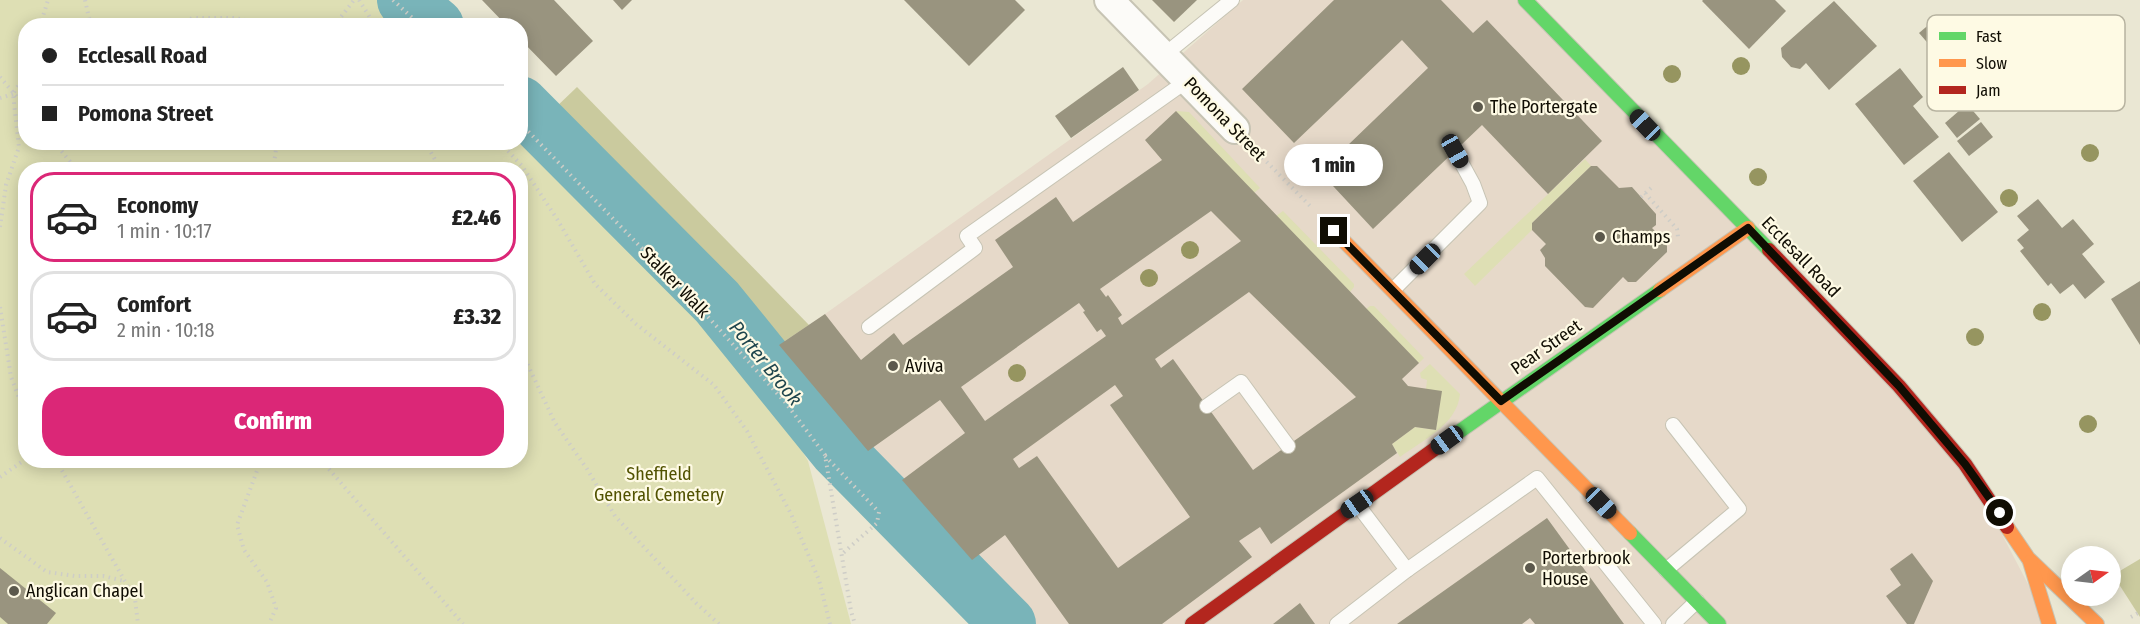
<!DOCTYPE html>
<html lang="en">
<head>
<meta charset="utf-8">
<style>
  :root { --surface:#fff; --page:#f2f2f2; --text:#222; --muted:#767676; --line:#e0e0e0; --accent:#db2777 }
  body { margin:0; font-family:"Fira Sans Condensed",sans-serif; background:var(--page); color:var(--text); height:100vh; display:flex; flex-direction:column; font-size:22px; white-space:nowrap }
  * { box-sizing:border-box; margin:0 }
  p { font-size:20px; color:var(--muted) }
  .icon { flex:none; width:33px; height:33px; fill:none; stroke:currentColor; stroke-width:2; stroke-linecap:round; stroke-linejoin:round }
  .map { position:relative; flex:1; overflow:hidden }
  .drawer { position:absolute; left:18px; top:162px; width:510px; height:306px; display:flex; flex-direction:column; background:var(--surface); border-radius:24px; box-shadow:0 3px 15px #0003 }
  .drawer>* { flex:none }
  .top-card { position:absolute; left:18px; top:18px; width:510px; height:132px; border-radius:24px; box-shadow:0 3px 15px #0003; display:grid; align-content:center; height:132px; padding:0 24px; background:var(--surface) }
  .needle { width:39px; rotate:76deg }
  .fabs { position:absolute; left:2061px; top:546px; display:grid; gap:12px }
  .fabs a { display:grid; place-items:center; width:60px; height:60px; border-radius:50%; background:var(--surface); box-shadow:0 3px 15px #0003; font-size:30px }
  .end { position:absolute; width:27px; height:27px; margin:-14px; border:8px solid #100d03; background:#fff; box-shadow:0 0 0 3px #fff }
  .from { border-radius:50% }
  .bubble { position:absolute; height:42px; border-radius:21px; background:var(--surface); box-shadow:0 3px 15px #0003; font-size:20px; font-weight:800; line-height:42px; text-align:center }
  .car { position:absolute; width:18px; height:36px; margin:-18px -9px; border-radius:8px; box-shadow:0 0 4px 2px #0007; background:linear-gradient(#222 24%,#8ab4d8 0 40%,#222 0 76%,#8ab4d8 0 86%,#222 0) }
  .top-card b { display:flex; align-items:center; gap:21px; height:57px; font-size:22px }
  .top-card b+b { border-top:2px solid var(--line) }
  .top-card i { width:15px; height:15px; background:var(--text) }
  ul { padding:10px 0 0; list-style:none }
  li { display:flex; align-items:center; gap:18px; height:90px; margin:0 12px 9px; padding:0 12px; border:3px solid var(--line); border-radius:24px }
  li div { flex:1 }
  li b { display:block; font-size:22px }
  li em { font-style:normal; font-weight:800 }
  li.selected { border-color:var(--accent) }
  li>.icon { width:54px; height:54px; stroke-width:1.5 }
  .primary-button { display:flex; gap:12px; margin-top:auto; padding:12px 24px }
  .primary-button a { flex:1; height:69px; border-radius:24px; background:var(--accent); color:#fff; font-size:24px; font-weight:800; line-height:69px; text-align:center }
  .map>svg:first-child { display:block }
  .commercial { fill:#e6d9c9 }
  .green { fill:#dedfb4; fill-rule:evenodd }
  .forest { fill:#caca9e }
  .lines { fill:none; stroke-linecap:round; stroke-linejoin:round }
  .river { stroke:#79b4b9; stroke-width:56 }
  .building { fill:#99947f; fill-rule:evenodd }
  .lane-casing { stroke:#c7c4b4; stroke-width:16 }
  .street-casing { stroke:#c7c4b4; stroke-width:32 }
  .fast-casing { stroke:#c7c4b4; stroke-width:16 }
  .slow-casing { stroke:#c7c4b4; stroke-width:16 }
  .jam-casing { stroke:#c7c4b4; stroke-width:16 }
  .path { stroke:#cecdc7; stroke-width:4; stroke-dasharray:1.5 4.5; stroke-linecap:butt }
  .lane { stroke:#fcfbf8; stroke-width:14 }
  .street { stroke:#fcfbf8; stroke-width:28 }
  .fast { stroke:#63d668; stroke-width:14 }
  .slow { stroke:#ff974d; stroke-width:14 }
  .jam { stroke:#b3261e; stroke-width:14 }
  .tree { fill:#969560 }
  .route { stroke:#100d03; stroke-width:8 }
  .poi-dot { fill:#5c594c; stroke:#fefae4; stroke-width:2 }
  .labels { text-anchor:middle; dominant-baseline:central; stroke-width:4.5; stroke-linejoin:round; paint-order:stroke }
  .poi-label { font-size:18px; fill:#100d03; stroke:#fefae4; text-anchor:start }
  .street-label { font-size:18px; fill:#100d03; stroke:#fefae4 }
  .park-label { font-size:18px; fill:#515201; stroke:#fefae4 }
  .water-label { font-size:20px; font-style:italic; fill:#1e454d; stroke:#fefae4 }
  .key { fill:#fefae4; stroke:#b7b3a0; stroke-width:1.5 }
  .key-label { font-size:16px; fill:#100d03 }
</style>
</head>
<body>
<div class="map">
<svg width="2140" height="624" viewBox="0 0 2140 624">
  <rect width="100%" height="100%" fill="#eae7d3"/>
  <polygon class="commercial" points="1243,0 1523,0 1965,464 2049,624 1007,624 837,450 779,345 825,314 1148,84"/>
  <g class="green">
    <path d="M0,0h389l28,25 -391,1v116h494l1,-6 250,261 37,64 43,163h-851zM26,170h494v290h-494z"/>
    <polygon points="1176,111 1189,112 1260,188 1254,193"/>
    <polygon points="1585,159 1591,166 1532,223 1532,230 1475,286 1464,274"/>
    <polygon points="1283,211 1354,284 1354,287 1350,292 1276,216"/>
    <polygon points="1370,306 1374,306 1424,358 1419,363 1366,309"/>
    <path d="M1430,364l30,30c-3,31 -37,46 -60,63l-8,-13 23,-17 21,3 5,-38 -15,-3 1,-9 -6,-2 -1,-5z"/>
  </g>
  <g class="forest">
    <polygon points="577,87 809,325 779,345 552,111"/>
    <polygon points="2140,559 2140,617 2113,575"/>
  </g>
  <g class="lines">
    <g class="river">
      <polyline points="405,0 436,26"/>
      <polyline points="520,104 717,302 836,449 1008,624"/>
    </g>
  </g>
  <g class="building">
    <polygon points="482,0 554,0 593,41 556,76 520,39 520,26 507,26"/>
    <polygon points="613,0 632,0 622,10"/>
    <polygon points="904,0 1015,0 1025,10 969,66"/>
    <polygon points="1152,0 1197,0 1174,22"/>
    <polygon points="1334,0 1441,0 1473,33 1487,20 1602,141 1548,194 1482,125 1373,229 1320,172 1428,68 1402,40 1294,143 1242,89"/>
    <polygon points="1703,0 1775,0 1786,11 1749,49 1702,1"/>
    <polygon points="1834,1 1877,46 1829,90 1806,63 1800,69 1791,67 1782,57 1781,48"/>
    <polygon points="1939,16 1958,39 1939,56 1919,33"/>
    <polygon points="1123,67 1139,90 1071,138 1055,116"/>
    <polygon points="1900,68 1923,97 1913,106 1939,137 1904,165 1855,104"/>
    <polygon points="1967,104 1980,119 1957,138 1945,123"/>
    <path d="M1176,111l243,252 -17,16 6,7 34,5 -6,39 -21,-3 -23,17 5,9 -126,91 -11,-17 -21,14 13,16 -90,67h-93l-64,-89 -33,25 -70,-80 63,-47 -25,-33 -72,51 -89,-106 46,-31 36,46 33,-27 9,12 110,-78 -18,-27 61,-43 17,25 89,-62 -17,-20zM1211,211l30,30 -119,84 -4,-7 4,-3 -14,-20 -2,2 -6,-8zM1249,292l107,105 -103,73 -80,-111 -12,9 -6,-9zM1079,303l6,8 -2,1 14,20 4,-3 5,7 -121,85 -24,-34zM1115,385l8,11 -13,9 80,112 -72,51 -81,-112 -18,12 -6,-9z"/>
    <polygon points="1981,122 1993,137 1969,156 1957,141"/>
    <polygon points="1949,152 1998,212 1962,242 1913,181"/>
    <polygon points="1591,166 1597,166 1619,188 1632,187 1656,214 1656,225 1652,228 1667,243 1667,252 1636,282 1628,282 1623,277 1593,308 1585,307 1545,266 1545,258 1540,250 1546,244 1532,230 1532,223"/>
    <polygon points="2038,199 2062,228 2073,219 2094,244 2082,254 2105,282 2085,299 2073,284 2060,294 2051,283 2048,286 2020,251 2024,248 2017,240 2029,230 2017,216"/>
    <polygon points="2140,281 2140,345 2111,299"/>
    <polygon points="1547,518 1624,624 1535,624 1530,618 1522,624 1397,624"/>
    <polygon points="1912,553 1933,581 1914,624 1907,624 1886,596 1901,585 1890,569"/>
    <polygon points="0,568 56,613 47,624 8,624 0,617"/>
    <polygon points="1300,603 1315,624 1273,624"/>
  </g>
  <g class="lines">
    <defs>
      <g id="lane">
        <polyline points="1163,56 1232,0"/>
        <polyline points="1393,290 1480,203 1473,184 1455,151"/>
        <polyline points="869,327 975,248 967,236 1188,80"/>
        <polyline points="1207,406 1241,382 1288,446"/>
        <polyline points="1357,504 1407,570"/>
        <polyline points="1666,570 1739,509 1673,425"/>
        <polyline points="1337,624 1407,570 1537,478 1654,624"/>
        <polyline points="1673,624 1697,601"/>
      </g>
      <polyline id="street" points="1109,0 1235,129"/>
      <g id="fast">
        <polyline points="1525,0 1769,250"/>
        <polyline points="1436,448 1660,290"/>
        <polyline points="1630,533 1719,624"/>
      </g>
      <g id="slow">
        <polyline points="1334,231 1630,533"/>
        <polyline points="1660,290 1748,228"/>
        <polyline points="2007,527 2028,558 2097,624"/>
        <polyline points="2030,562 2049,624"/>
      </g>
      <g id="jam">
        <polyline points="1769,250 1899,386 1965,464 2007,527"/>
        <polyline points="1192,624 1436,448"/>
      </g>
    </defs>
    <use href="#lane" class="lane-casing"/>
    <use href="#street" class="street-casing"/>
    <use href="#fast" class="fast-casing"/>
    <use href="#slow" class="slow-casing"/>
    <use href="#jam" class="jam-casing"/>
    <g class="path">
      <polyline points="85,0 89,18 96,26"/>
      <polyline points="359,0 371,19 371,26"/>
      <polyline points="393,0 421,26"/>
      <polyline points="40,26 48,0"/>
      <polyline points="181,26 192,18 233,18 284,26"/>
      <polyline points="334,26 354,0"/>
      <polyline points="0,77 26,108"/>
      <polyline points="0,98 13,94"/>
      <polyline points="520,123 700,308 785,402 825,455 851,611 855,624"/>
      <polyline points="54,142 77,170"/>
      <polyline points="425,142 441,170"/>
      <polyline points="500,142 522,166 557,219 595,284 636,324 714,385 747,431 791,514 819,580 830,624"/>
      <polyline points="1254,149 1312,208"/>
      <polyline points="273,170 277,142"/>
      <polyline points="1645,193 1677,229 1678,237"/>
      <polyline points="1641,197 1652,187"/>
      <polyline points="0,227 6,185 19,147 13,94 26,73"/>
      <polyline points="0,307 11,377 26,416"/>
      <polyline points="520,348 555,423 587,469 615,516 696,603 719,624"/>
      <polyline points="825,456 879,512 877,523 842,554"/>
      <polyline points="56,460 135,599 138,624"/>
      <polyline points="261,460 237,525 244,550 267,582 276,608 269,624"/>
      <polyline points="321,460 463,624"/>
      <polyline points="0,477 26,459"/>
      <polyline points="0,538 47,572 75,576 103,576 124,581"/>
      <polyline points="2131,617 2140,612"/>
    </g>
    <use href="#lane" class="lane"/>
    <use href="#street" class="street"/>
    <use href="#fast" class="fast"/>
    <use href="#slow" class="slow"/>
    <use href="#jam" class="jam"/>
  </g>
  <g class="tree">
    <circle cx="1741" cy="66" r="9"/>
    <circle cx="1672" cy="74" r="9"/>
    <circle cx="2090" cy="153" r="9"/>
    <circle cx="1758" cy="177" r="9"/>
    <circle cx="2009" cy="198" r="9"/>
    <circle cx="1190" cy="250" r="9"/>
    <circle cx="1149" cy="278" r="9"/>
    <circle cx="2042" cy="312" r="9"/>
    <circle cx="1975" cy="337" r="9"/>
    <circle cx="1017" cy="373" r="9"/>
    <circle cx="2088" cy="424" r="9"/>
  </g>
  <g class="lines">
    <polyline class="route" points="1334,231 1501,401 1748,228 1899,386 1965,464 2000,513"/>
  </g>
  <g class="poi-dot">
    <circle cx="1478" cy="107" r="6"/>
    <circle cx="1600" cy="237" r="6"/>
    <circle cx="893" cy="366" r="6"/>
    <circle cx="1530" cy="568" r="6"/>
    <circle cx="14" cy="591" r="6"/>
  </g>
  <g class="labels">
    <g class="poi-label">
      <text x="1490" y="107">The Portergate</text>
      <text x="1612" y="237">Champs</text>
      <text x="905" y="366">Aviva</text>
      <text x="1542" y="558">Porterbrook<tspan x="1542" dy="21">House</tspan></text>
      <text x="26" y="591">Anglican Chapel</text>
    </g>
    <g class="street-label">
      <text transform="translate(1225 119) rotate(46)">Pomona Street</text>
      <text transform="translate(1801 257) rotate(46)">Ecclesall Road</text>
      <text transform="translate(675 282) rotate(46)">Stalker Walk</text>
      <text transform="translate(1546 347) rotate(-35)">Pear Street</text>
    </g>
    <g class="park-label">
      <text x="659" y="474">Sheffield<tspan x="659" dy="21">General Cemetery</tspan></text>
    </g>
    <g class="water-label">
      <text transform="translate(766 363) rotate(51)">Porter Brook</text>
    </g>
  </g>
  <rect x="1927" y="15" width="198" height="96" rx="9" class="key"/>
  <rect x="1939" y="32" width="27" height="8" fill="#63d668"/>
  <rect x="1939" y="59" width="27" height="8" fill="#ff974d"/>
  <rect x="1939" y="86" width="27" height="8" fill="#b3261e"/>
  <g class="key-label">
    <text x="1976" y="42">Fast</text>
    <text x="1976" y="69">Slow</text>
    <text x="1976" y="96">Jam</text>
  </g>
</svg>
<div class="fabs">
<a><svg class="needle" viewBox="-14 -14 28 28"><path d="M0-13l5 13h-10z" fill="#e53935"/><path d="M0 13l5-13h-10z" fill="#767676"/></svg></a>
</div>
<i class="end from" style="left:2000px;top:513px"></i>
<i class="end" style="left:1334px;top:231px"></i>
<div class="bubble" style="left:1284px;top:144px;width:99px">1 min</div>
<i class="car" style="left:1645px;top:125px;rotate:316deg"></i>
<i class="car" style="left:1455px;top:151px;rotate:151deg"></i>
<i class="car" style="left:1425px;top:259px;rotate:225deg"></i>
<i class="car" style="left:1447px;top:440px;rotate:234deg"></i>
<i class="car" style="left:1601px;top:503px;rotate:136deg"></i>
<i class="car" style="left:1357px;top:504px;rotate:235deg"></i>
<div class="top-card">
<b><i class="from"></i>Ecclesall Road</b>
<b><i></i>Pomona Street</b>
</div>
<section class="drawer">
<ul>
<li class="selected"><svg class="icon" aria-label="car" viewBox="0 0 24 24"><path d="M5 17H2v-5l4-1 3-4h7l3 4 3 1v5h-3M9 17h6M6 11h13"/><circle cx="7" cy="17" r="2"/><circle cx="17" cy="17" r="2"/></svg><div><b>Economy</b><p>1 min · 10:17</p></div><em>£2.46</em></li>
<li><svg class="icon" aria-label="car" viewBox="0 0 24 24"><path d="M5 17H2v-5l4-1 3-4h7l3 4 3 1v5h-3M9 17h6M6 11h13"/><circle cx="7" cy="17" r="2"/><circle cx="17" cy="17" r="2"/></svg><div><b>Comfort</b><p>2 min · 10:18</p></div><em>£3.32</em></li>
</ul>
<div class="primary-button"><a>Confirm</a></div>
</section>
</div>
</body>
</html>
